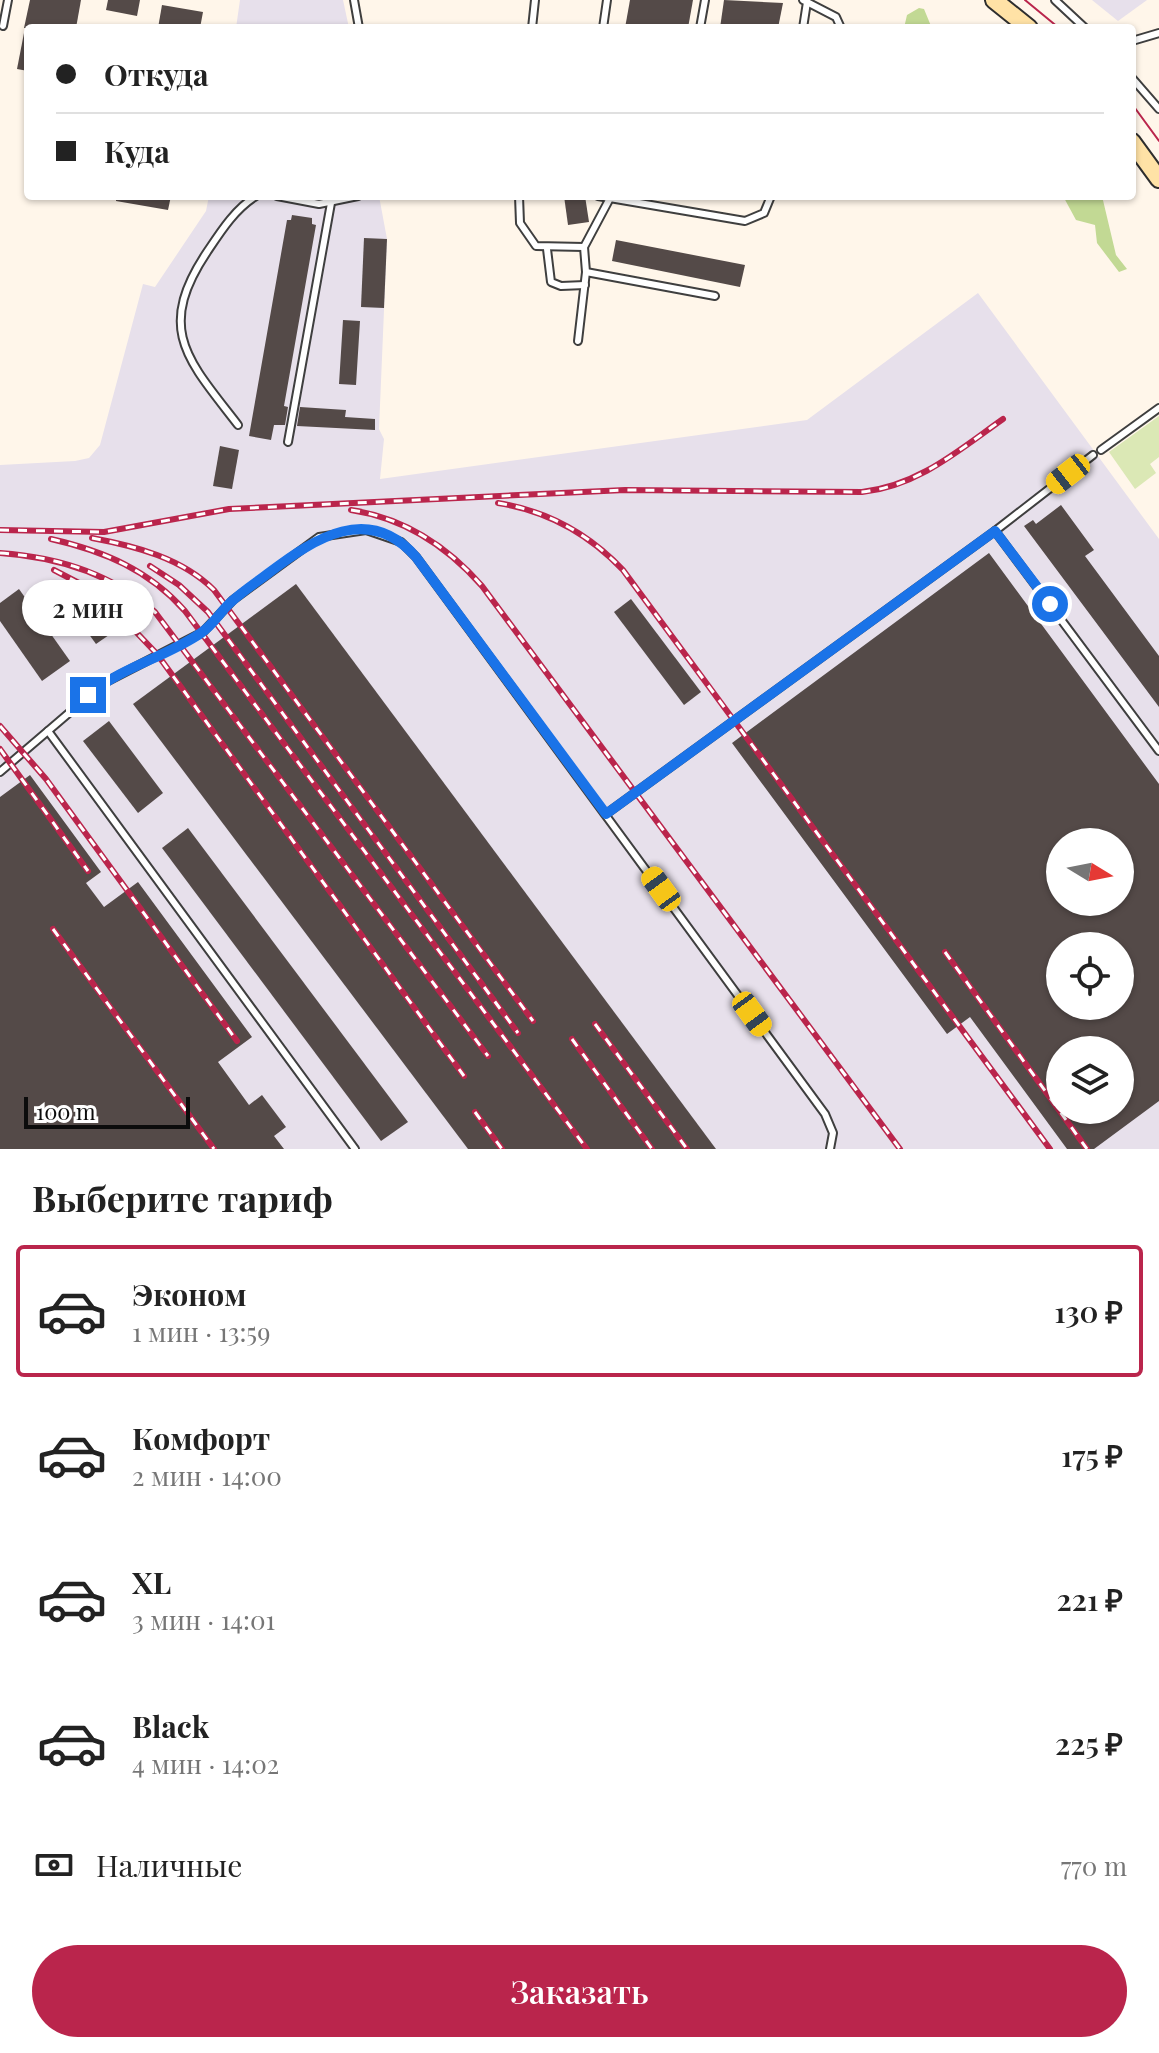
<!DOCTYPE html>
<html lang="ru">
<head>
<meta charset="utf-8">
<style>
  :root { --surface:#fff; --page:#f6f6f6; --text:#222; --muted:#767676; --line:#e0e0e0; --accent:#ba254c }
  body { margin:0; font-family:"Playfair Display",serif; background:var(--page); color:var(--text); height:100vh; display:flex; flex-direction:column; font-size:30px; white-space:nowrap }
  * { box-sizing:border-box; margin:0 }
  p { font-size:26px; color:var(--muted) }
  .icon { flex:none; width:44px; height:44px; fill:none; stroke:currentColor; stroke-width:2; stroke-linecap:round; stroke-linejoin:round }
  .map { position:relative; height:1149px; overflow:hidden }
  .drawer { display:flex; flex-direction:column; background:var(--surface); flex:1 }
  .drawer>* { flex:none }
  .banner { position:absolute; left:24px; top:24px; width:1112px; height:176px; border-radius:8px; box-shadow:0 2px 6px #0004; display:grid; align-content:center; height:176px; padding:0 32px; background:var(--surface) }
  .needle { width:52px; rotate:100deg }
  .controls { position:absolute; left:1046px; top:828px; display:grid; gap:16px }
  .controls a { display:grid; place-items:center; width:88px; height:88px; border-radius:50%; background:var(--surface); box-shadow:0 2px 6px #0004; font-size:40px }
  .scale { position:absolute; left:24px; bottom:20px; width:166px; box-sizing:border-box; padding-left:8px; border:4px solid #0c0c0c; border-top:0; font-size:22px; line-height:28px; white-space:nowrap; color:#0c0c0c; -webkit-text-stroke:6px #fff; paint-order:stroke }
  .end { position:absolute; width:36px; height:36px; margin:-18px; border:10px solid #1a73e8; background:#fff; box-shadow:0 0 0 4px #fff }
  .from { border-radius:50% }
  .bubble { position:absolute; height:56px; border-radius:28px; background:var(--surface); box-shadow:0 2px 6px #0004; font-size:26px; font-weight:600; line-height:56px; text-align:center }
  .car { position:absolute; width:24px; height:48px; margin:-24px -12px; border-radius:10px; box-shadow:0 0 6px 2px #0007; background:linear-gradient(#f5c518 24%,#345 0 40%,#f5c518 0 76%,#345 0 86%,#f5c518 0) }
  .banner b { display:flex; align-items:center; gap:28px; height:76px; font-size:30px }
  .banner b+b { border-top:2px solid var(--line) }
  .banner i { width:20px; height:20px; background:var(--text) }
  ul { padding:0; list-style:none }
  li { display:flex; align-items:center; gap:24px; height:132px; margin:0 16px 12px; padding:0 16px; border:4px solid transparent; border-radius:8px }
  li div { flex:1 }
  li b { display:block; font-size:30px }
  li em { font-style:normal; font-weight:600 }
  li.on { border-color:var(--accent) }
  li>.icon { width:72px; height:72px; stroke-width:1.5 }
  h2 { padding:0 32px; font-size:36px; line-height:96px }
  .pay { display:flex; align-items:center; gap:20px; height:88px; padding:0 32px; font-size:30px }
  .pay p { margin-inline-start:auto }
  .button { display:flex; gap:16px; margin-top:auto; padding:16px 32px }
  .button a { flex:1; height:92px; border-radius:48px; background:var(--accent); color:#fff; font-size:32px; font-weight:600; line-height:92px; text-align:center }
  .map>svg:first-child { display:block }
  .industrial { fill:#e7e0eb; fill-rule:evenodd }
  .green { fill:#dbe8b5 }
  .forest { fill:#c2d994 }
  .building { fill:#544a48; fill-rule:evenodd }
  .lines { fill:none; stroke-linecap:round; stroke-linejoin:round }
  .lane-casing { stroke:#3f3f3f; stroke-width:10 }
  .secondary-casing { stroke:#2e2e2e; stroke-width:20 }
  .lane { stroke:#fff; stroke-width:6 }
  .secondary { stroke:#ffe2a6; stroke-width:16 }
  .tram { stroke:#ba254c; stroke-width:2 }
  .rail-casing { stroke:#ba254c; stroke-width:6 }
  .rail { stroke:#fff; stroke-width:3; stroke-dasharray:9; stroke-linecap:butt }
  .route { stroke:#1a73e8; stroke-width:10 }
</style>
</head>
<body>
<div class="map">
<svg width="1159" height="1149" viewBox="0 0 1159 1149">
  <rect width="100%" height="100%" fill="#fff6ea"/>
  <g class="industrial">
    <polygon points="240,0 343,0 349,28 236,28"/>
    <polygon points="1092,0 1147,0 1118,21"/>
    <path d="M209,196h170l8,43 -8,190 5,10 -4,40 427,-59 171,-127 181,246v610h-1159v-684l75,-4 14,-3 11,-13 43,-161 12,3 51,-76zM1060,842h60v60h-60zM1060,946h60v60h-60zM1060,1050h60v60h-60z"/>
  </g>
  <polygon class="green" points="1159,416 1159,457 1150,464 1156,473 1135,489 1109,452"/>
  <g class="forest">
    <polygon points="919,8 924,9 931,26 936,28 904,28 907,15"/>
    <polygon points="1063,196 1102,196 1116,255 1127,269 1119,272 1097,243 1095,225 1076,220"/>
  </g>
  <g class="building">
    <polygon points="30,0 81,0 76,28 24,28"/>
    <polygon points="108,0 140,0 137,16 106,10"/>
    <polygon points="630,0 693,0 688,28 625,28"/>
    <polygon points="724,0 783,3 778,28 720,28"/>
    <polygon points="162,5 203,12 200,28 158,28"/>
    <polygon points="24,33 28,33 28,71 17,69"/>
    <polygon points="116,196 171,196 168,210 116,201"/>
    <polygon points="564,196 585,196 589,222 568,225"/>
    <polygon points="292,215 312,218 312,224 316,225 284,406 288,407 285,425 274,425 271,440 249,436 287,220 291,220"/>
    <polygon points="364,238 387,239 384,308 361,307"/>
    <polygon points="616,240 745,265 740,287 612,261"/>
    <polygon points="343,320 360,321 356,385 339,384"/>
    <polygon points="300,407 346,410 345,417 375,419 375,430 297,426"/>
    <polygon points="220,446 239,450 232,489 213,486"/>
    <polygon points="1061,505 1094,550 1085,556 1159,656 1159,707 1024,526 1033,520 1036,524"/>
    <path d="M989,553l170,231v317l-65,48h-27l-97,-132 -23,17 -215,-291zM1060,842h60v60h-60zM1060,946h60v60h-60zM1060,1050h60v60h-60z"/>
    <polygon points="296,584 716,1149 468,1149 133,704"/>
    <polygon points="19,589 70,661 42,681 0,621 0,603"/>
    <polygon points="631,599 701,692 684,705 614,612"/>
    <polygon points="85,601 109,635 96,644 72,611"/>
    <polygon points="109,721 163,793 138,813 83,741"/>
    <polygon points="30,775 101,872 86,883 104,907 138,882 252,1037 218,1062 249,1105 262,1095 286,1127 274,1136 284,1149 0,1149 0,797"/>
    <polygon points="188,828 408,1122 381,1141 162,848"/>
  </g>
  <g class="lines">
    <defs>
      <g id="lane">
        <polyline points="354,0 359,28"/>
        <polyline points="803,0 807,2 803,28"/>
        <polyline points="1055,0 1085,28"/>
        <polyline points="807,2 836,17 841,28"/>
        <polyline points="3,26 8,0"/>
        <polyline points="532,28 535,0"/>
        <polyline points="603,28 607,0"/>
        <polyline points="700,28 705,0"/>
        <polyline points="1132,41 1159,33"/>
        <polyline points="1132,78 1159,109"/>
        <polyline points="277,196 319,204 358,196"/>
        <polyline points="519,196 520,223 536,246 584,247"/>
        <polyline points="598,196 745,221 764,213 771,196"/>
        <polyline points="609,200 584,247 586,272 715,296"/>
        <polyline points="547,249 551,282 561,286 585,285"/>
        <polyline points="578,341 586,272"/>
        <path d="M238,425c-50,-65 -83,-95 -31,-173 14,-21 28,-43 49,-56"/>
        <polyline points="288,442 331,203"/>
        <polyline points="1101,450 1159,408"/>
        <polyline points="995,531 1159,751"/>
        <polyline points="48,731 355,1149"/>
        <polyline points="0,772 104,683 203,632 233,600 319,537 366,530 401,542 416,557 825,1114 833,1133 830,1149"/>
        <polyline points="606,814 995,531 1093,455"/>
      </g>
      <g id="secondary">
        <polyline points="994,0 1029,28"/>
        <polyline points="1132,142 1159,179"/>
      </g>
    </defs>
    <use href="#lane" class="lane-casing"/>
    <use href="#secondary" class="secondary-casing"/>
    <use href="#lane" class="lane"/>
    <use href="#secondary" class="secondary"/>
    <g class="tram">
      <polyline points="1025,0 1059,28"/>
      <polyline points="1132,104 1159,141"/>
    </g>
    <defs>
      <g id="rail">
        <path d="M498,503c50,8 91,31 125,67l427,579"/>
        <path d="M351,510c53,8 96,36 131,76l418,563"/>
        <path d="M0,530l104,2 125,-23 396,-19 237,2c56,-6 97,-42 141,-73"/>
        <path d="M92,538c43,8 90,20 122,52l319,431"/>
        <path d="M51,539c53,12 98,31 134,72l402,538"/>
        <path d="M0,553c58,4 111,20 155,59l333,444"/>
        <polyline points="150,566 179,585 208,612 518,1033"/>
        <polyline points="54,570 100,594 157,654 464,1076"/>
        <polyline points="0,726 46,779 237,1041"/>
        <polyline points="0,749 88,871"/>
        <polyline points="53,929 214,1149"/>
        <polyline points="945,952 1087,1149"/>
        <polyline points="595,1024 687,1149"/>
        <polyline points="572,1039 652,1149"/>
        <polyline points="475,1112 502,1149"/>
      </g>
    </defs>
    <use href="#rail" class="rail-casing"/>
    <use href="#rail" class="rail"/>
  </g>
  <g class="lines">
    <path class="route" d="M88,695c38,-30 76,-37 113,-62 13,-9 19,-21 30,-31 12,-11 26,-20 39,-30 45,-34 99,-69 146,-15l190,257 389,-283 55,73"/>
  </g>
</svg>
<div class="controls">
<a><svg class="needle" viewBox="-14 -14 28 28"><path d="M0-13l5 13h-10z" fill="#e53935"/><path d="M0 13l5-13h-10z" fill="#767676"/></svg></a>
<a><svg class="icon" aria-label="locate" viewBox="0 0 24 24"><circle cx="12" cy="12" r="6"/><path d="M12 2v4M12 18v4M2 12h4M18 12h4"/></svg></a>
<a><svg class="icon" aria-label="layers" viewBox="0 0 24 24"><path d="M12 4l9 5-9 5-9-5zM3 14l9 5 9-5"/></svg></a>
</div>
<div class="scale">100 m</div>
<i class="end from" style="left:1050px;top:604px"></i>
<i class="end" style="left:88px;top:695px"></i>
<div class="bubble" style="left:22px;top:580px;width:132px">2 мин</div>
<i class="car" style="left:1068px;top:474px;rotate:232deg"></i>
<i class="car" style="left:661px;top:889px;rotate:324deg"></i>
<i class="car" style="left:752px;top:1014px;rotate:144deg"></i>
<div class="banner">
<b><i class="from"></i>Откуда</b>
<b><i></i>Куда</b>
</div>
</div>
<section class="drawer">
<h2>Выберите тариф</h2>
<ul>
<li class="on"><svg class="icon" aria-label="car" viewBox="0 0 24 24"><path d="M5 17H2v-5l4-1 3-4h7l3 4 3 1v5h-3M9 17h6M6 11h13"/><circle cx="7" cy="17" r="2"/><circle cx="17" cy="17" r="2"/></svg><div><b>Эконом</b><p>1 мин · 13:59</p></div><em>130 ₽</em></li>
<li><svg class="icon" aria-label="car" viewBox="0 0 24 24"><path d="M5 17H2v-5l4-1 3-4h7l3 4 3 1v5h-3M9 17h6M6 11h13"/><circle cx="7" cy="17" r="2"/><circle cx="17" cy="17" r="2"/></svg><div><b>Комфорт</b><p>2 мин · 14:00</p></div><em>175 ₽</em></li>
<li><svg class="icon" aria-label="car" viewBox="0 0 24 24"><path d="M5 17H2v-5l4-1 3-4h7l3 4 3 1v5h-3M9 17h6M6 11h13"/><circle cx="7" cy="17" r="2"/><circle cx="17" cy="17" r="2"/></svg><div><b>XL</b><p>3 мин · 14:01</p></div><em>221 ₽</em></li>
<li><svg class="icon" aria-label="car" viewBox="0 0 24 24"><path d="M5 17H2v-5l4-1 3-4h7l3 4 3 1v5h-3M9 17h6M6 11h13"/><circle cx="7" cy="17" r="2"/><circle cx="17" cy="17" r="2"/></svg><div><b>Black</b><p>4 мин · 14:02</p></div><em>225 ₽</em></li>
</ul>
<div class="pay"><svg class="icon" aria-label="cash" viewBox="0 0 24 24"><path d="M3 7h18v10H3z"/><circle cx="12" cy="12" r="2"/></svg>Наличные<p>770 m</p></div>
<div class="button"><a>Заказать</a></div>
</section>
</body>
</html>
